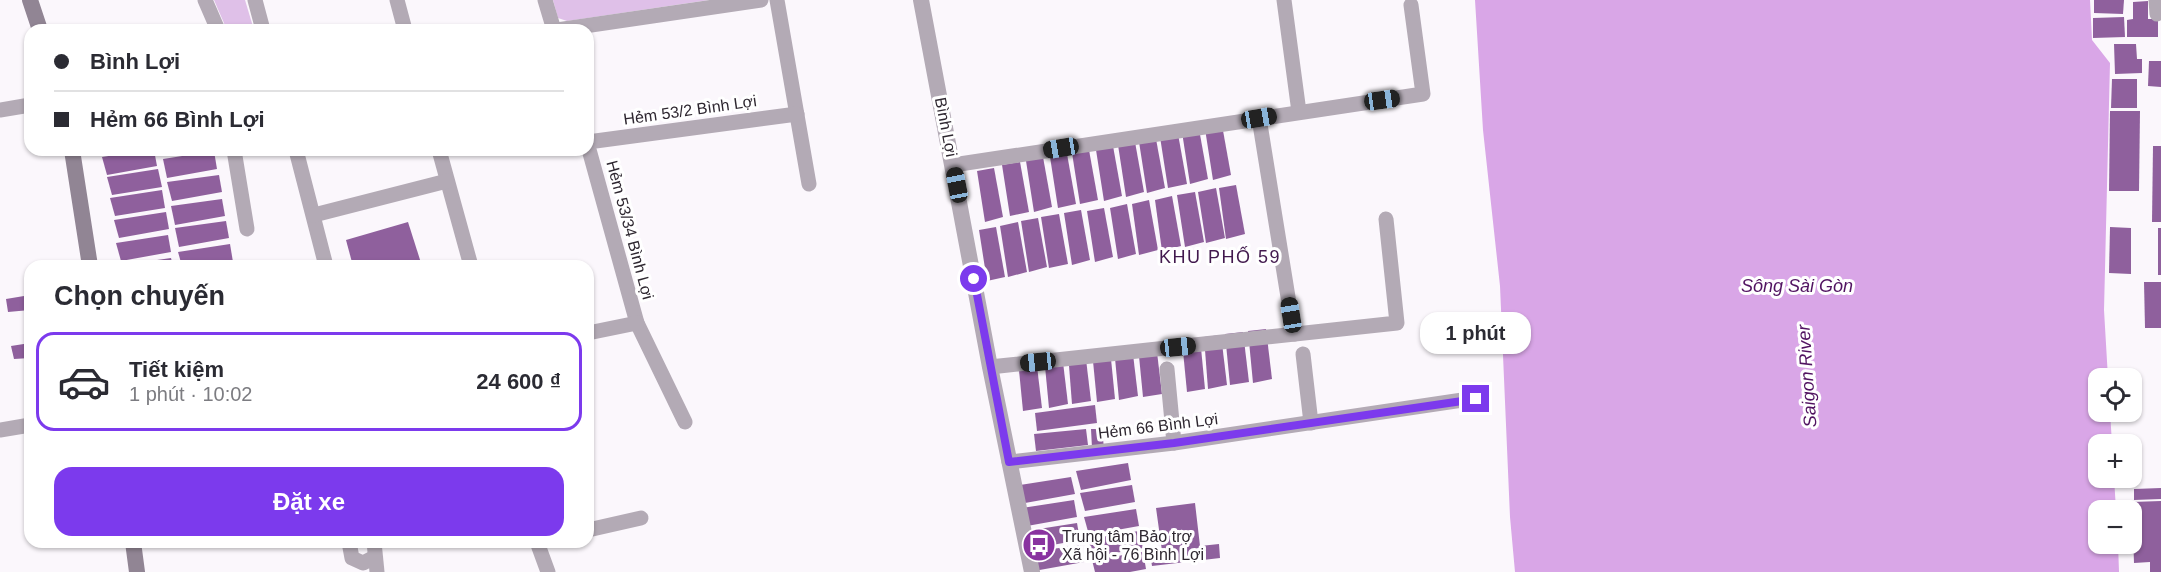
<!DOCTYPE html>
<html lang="vi">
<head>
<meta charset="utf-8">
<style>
  :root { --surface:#fff; --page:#f7f7f7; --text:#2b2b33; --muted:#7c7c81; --line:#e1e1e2; --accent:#7c3aed }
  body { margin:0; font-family:Helvetica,sans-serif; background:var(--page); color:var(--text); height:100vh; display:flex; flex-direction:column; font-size:22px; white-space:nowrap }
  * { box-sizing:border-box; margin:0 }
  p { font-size:20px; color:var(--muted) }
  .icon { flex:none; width:33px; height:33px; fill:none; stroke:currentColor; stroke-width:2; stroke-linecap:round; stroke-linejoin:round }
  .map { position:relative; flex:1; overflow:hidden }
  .panel { position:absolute; left:24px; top:260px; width:570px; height:288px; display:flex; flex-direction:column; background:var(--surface); border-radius:18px; box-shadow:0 2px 4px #0004 }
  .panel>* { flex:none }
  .top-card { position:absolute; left:24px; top:24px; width:570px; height:132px; border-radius:18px; box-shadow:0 2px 4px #0004; display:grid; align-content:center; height:132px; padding:0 30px; background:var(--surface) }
  .buttons { position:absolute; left:2088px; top:368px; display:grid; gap:12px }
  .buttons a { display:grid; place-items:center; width:54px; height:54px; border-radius:12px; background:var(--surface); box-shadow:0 2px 4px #0004; font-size:30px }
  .end { position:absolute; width:27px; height:27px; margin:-14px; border:8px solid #7c3aed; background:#fff; box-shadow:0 0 0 3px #fff }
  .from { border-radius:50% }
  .bubble { position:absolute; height:42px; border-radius:18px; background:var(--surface); box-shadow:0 2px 4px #0004; font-size:20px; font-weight:700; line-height:42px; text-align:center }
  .car { position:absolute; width:18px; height:36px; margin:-18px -9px; border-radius:8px; box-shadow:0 0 4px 2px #0007; background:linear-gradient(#222 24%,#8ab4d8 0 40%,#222 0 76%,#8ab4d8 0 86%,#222 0) }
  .top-card b { display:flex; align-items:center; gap:21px; height:57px; font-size:22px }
  .top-card b+b { border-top:2px solid var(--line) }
  .top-card i { width:15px; height:15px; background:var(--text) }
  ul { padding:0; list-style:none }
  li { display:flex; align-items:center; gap:18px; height:99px; margin:0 12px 9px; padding:0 18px; border:3px solid transparent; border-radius:18px }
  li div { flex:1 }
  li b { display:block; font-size:22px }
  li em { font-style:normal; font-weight:700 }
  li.current { border-color:var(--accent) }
  li>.icon { width:54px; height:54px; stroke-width:1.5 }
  h2 { padding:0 30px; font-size:27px; line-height:72px }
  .button { display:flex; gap:12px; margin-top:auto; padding:12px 30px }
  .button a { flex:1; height:69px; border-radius:18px; background:var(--accent); color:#fff; font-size:24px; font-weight:700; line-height:69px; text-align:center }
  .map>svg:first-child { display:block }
  .green { fill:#dfc0e8 }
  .water { fill:#d9a6e7 }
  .building { fill:#8f609d }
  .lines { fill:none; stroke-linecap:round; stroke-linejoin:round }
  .minor { stroke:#b3aab5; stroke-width:15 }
  .tertiary { stroke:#b3aab5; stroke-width:16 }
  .secondary { stroke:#918594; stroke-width:16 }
  .route { stroke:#7c3aed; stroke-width:8 }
  .labels { text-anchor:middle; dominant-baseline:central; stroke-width:6; stroke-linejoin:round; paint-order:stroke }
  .street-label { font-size:16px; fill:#2e2730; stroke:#fff }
  .poi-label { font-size:16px; fill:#2e2730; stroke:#fff; text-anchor:start }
  .neighbourhood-label { font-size:18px; letter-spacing:1.5px; fill:#42194e; stroke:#fff }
  .water-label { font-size:18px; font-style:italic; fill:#511361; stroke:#fff }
</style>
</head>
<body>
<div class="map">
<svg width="2161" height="572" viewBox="0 0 2161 572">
  <rect width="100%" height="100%" fill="#fbf7fc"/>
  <g class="green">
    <polygon points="214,0 245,0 254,30 227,30"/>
    <polygon points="553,0 709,0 567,21 558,18"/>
  </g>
  <polygon class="water" points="1475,0 2090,0 2092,40 2110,63 2104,310 2108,378 2098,378 2098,411 2110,411 2112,444 2098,444 2098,477 2114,477 2116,510 2098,510 2098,543 2118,543 2119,572 1515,572 1510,517 1500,286 1483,130"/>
  <g class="building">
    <polygon points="2094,0 2124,0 2123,14 2094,13"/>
    <polygon points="2148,1 2148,19 2158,19 2158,37 2127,37 2127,20 2133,19 2133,2"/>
    <polygon points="2124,17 2125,37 2093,38 2093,18"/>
    <polygon points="2114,44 2136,44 2137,59 2142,59 2142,73 2115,74"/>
    <polygon points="2149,61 2161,61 2161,87 2148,86"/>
    <polygon points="2112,79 2137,79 2137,108 2111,108"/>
    <polygon points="2110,111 2140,111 2139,191 2109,191"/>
    <polygon points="1222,125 1231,175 1213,180 1205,129"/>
    <polygon points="1199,129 1208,179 1190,184 1182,132"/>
    <polygon points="1178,134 1187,184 1168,188 1160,137"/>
    <polygon points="1156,139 1165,188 1147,193 1139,142"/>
    <polygon points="1135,142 1144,192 1126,197 1118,145"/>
    <polygon points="1113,146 1122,196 1104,201 1096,150"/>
    <polygon points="2153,146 2161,146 2161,222 2152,222"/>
    <polygon points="147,150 154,150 157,166 107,175 102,157"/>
    <polygon points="1089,150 1098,200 1080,204 1072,153"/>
    <polygon points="214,151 217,169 167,178 163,159"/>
    <polygon points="1067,154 1076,204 1058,208 1050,157"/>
    <polygon points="1043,157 1052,207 1034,212 1026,161"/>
    <polygon points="1020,162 1029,212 1010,216 1002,165"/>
    <polygon points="994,168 1003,217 985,222 977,171"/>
    <polygon points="158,169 162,187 112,195 107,177"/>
    <polygon points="219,175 222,192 172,201 167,182"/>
    <polygon points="1236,185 1245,234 1226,239 1219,188"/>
    <polygon points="1216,188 1225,238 1206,243 1198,192"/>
    <polygon points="162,190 165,208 115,216 110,198"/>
    <polygon points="1195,192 1204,242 1185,247 1177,195"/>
    <polygon points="1172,196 1181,246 1162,251 1155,200"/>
    <polygon points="222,199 225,216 175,225 171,206"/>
    <polygon points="1149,200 1158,250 1139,255 1132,204"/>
    <polygon points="1127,204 1136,254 1118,259 1110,208"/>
    <polygon points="1104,208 1113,257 1095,262 1087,211"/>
    <polygon points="1081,210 1090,260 1072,265 1064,213"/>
    <polygon points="166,212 169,229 119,238 114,220"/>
    <polygon points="1059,214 1068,264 1049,268 1041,217"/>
    <polygon points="1038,218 1047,267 1029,272 1021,221"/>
    <polygon points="226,221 229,238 179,247 175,228"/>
    <polygon points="408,222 422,266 353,266 346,240"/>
    <polygon points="1018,222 1027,272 1008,277 1000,226"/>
    <polygon points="996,227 1005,277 987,281 979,230"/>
    <polygon points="2110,227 2131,228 2131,274 2109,273"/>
    <rect x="2158" y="228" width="3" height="47"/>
    <polygon points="168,235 171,252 121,261 116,243"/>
    <polygon points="230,244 233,262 212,266 182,266 178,252"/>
    <polygon points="171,258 173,266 129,266 129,264"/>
    <polygon points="2144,282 2161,282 2161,328 2145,328"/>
    <polygon points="30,295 30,310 8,312 6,299"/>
    <polygon points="1266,329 1272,379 1253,383 1248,331"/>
    <polygon points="1243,332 1249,382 1230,385 1225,334"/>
    <polygon points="1221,335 1227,385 1208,389 1204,337"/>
    <polygon points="1200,338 1205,389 1187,392 1182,341"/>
    <polygon points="30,343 30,358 14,359 11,346"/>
    <polygon points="1156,344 1162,394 1143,397 1138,346"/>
    <polygon points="1132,346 1138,396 1119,400 1114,348"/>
    <polygon points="1110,349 1115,399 1097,402 1092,351"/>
    <polygon points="1085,351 1091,401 1072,404 1068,353"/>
    <polygon points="1062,354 1068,404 1049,408 1044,356"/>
    <polygon points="1036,358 1042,408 1023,411 1018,360"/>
    <polygon points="1095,405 1097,423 1037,431 1035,413"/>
    <polygon points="1086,429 1088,445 1036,451 1034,434"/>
    <polygon points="1091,429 1098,429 1099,440 1103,439 1104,448 1092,448"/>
    <polygon points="1128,463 1131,480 1081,490 1076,471"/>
    <polygon points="1071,477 1075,494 1025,503 1020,485"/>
    <polygon points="1132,485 1135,502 1085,511 1080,493"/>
    <polygon points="2161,488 2161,499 2134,500 2134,489"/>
    <polygon points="1074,500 1077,517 1027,526 1022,508"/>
    <polygon points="2161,501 2161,572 2150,572 2150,562 2134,563 2132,502"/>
    <polygon points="1195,503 1200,546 1219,544 1220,558 1152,566 1150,553 1162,551 1156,508"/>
    <polygon points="1136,509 1139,526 1089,535 1084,517"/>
    <polygon points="1077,523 1080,540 1030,549 1026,531"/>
    <polygon points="1139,531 1143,548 1093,557 1088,539"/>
    <polygon points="1081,545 1084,562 1034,571 1030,552"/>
    <polygon points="1143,552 1146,569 1130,572 1095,572 1092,560"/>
  </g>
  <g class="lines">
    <g class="minor">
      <polyline points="205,0 218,30"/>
      <polyline points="255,0 263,30"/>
      <polyline points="397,0 405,30"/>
      <polyline points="545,0 554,30"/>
      <polyline points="777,0 809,184"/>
      <polyline points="1284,0 1299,112"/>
      <polyline points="2156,0 2157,14"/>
      <polyline points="557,30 761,0"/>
      <polyline points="0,110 30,105"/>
      <polyline points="1259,118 1294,334"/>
      <polyline points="588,142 797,114"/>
      <polyline points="588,146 637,323 685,422"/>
      <polyline points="234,150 247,229"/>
      <polyline points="296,150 326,266"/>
      <polyline points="439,150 471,266"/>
      <polyline points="953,165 1423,94 1411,5"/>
      <polyline points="314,215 447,181"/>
      <polyline points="588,333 637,323"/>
      <polyline points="1303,354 1311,423"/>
      <polyline points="990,367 1397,323 1386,219"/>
      <polyline points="1167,369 1174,443"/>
      <polyline points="0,430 30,425"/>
      <polyline points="1009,462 1174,443 1476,398"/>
      <polyline points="588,530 641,518"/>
      <polyline points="349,542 352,558 363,563 375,557"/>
      <polyline points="374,542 377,572"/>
      <polyline points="537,542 548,572"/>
    </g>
    <polyline class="tertiary" points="921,0 990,367 1032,572"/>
    <g class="secondary">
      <polyline points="30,0 40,30"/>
      <polyline points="72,150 90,266"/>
      <polyline points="133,542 137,572"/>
    </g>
  </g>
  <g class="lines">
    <polyline class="route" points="974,279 1009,462 1174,443 1476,399"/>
  </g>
  <defs>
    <symbol id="bus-disc" viewBox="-11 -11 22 22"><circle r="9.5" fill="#8933a0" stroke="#fff"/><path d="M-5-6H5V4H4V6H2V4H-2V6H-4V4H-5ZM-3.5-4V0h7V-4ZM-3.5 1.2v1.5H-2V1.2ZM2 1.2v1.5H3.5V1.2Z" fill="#fff"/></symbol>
  </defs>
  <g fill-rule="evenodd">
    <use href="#bus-disc" x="1020" y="526" width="38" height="38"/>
  </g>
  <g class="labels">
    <g class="street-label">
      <text transform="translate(690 110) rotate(-8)">Hẻm 53/2 Bình Lợi</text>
      <text transform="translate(946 127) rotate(79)">Bình Lợi</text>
      <text transform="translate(630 230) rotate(75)">Hẻm 53/34 Bình Lợi</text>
      <text transform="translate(1158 426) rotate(-7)">Hẻm 66 Bình Lợi</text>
    </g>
    <g class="poi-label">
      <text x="1062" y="536">Trung tâm Bảo trợ<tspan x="1062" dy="18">Xã hội - 76 Bình Lợi</tspan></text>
    </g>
    <g class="neighbourhood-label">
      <text x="1220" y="257">KHU PHỐ 59</text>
    </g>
    <g class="water-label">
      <text x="1797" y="286">Sông Sài Gòn</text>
      <text transform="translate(1807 376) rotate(-94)">Saigon River</text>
    </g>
  </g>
</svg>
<div class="buttons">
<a><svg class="icon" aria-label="locate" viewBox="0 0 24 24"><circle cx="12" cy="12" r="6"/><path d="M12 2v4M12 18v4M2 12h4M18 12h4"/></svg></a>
<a>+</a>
<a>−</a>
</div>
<i class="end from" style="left:974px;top:279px"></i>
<i class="end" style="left:1476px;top:399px"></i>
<div class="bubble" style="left:1420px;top:312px;width:111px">1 phút</div>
<i class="car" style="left:1382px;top:100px;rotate:82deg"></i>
<i class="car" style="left:1259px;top:118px;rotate:81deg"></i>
<i class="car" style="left:1061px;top:148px;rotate:261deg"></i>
<i class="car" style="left:957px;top:185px;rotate:349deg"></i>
<i class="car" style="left:1291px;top:315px;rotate:351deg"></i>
<i class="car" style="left:1178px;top:347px;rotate:84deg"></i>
<i class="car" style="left:1038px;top:362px;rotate:264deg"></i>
<div class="top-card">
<b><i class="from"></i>Bình Lợi</b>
<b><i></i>Hẻm 66 Bình Lợi</b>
</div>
<section class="panel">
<h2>Chọn chuyến</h2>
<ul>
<li class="current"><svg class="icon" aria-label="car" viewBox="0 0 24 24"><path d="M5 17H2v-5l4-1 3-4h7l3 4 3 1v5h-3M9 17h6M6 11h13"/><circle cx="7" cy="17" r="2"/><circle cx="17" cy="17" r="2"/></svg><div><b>Tiết kiệm</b><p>1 phút · 10:02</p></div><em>24 600 ₫</em></li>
</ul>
<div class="button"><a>Đặt xe</a></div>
</section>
</div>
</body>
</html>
